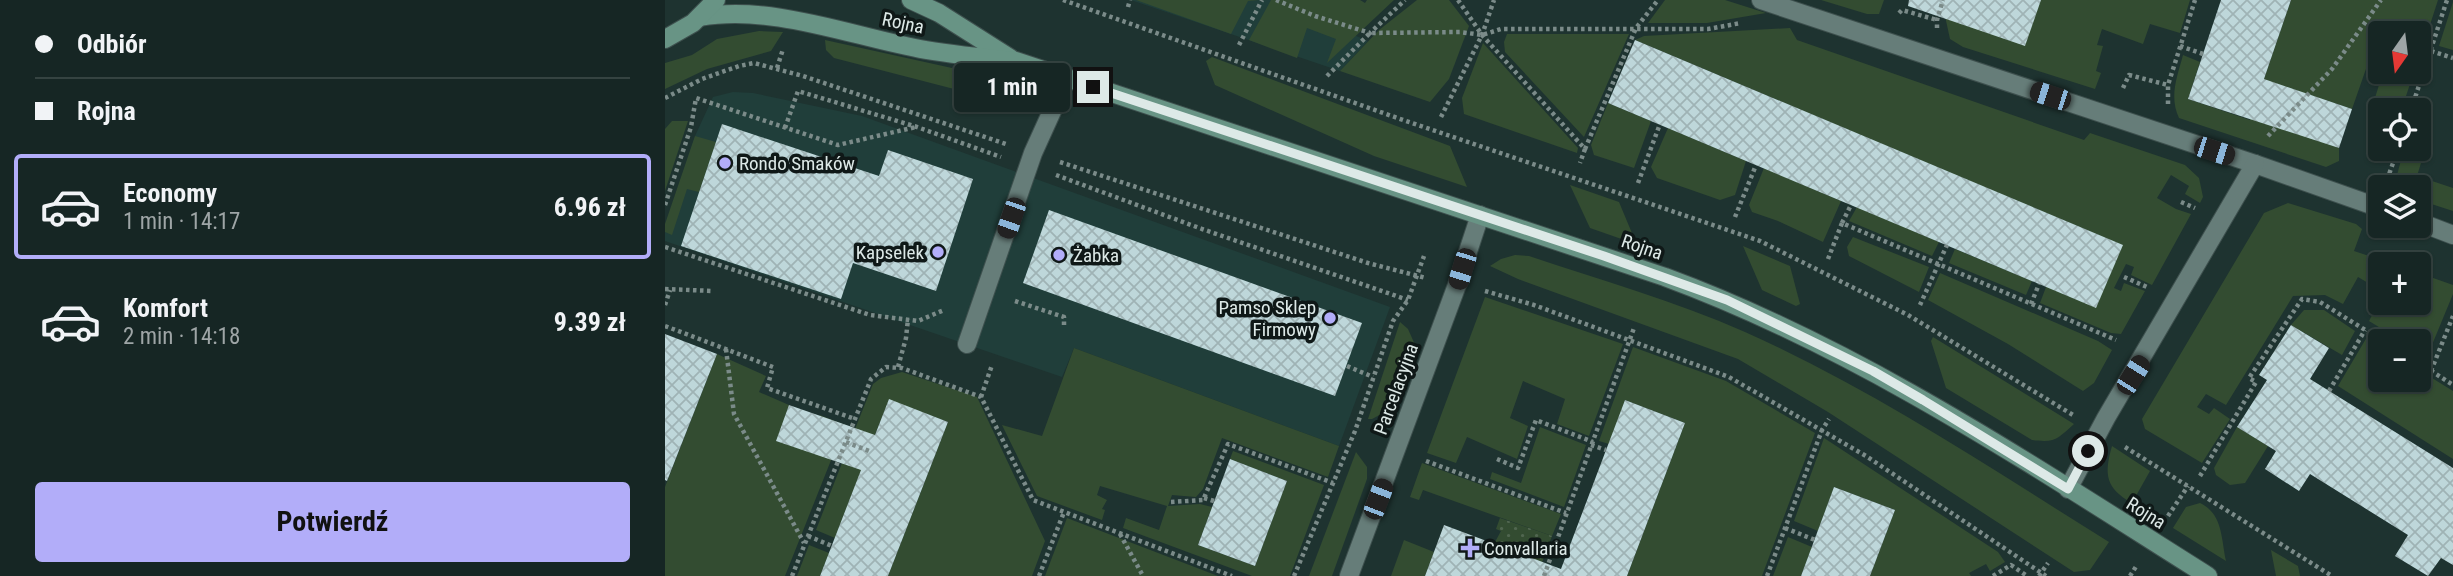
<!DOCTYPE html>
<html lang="pl">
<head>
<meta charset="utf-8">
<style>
  :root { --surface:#162624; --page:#1f2e2c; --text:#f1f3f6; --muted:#9ea5a6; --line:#354341; --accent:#b2adf9 }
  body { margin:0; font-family:"Roboto Condensed",sans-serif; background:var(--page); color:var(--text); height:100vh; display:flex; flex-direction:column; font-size:26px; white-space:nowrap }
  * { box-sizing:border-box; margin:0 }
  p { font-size:23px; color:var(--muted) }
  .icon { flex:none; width:38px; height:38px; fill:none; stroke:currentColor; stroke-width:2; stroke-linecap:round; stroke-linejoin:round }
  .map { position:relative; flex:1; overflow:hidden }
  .sheet { display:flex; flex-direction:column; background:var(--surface); width:665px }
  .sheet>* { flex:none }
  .hud { display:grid; align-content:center; height:154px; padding:0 35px; background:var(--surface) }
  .needle { width:46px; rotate:194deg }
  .tools { position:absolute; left:1703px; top:21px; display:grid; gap:14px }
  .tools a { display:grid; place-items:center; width:63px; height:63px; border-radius:7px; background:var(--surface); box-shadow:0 2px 5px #0004,0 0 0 2px var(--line); font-size:35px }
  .end { position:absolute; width:32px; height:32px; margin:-16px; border:9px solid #dde9e7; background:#111; box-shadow:0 0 0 4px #111 }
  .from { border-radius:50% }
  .bubble { position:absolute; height:49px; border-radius:7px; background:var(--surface); box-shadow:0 2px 5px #0004,0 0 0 2px var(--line); font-size:23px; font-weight:700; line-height:49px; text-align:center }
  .car { position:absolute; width:21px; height:42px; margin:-21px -10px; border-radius:9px; box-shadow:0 0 5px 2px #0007; background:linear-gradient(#222 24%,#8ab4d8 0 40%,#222 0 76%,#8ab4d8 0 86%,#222 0) }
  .hud b { display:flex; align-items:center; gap:24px; height:66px; font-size:26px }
  .hud b+b { border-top:2px solid var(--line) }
  .hud i { width:18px; height:18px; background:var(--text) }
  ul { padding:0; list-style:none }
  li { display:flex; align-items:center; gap:21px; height:105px; margin:0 14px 10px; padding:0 21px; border:4px solid transparent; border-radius:7px }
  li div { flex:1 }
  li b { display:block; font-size:26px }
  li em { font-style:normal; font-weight:700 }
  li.active { border-color:var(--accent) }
  li>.icon { width:63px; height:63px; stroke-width:1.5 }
  .primary-button { display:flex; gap:14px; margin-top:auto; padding:14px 35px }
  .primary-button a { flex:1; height:80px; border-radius:7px; background:var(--accent); color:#111; font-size:28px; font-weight:700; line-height:80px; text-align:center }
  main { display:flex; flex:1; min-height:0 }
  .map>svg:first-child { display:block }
  .built { fill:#203e3a }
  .grass { fill:#334c31 }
  .park { fill:url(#park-dots) }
  .building { fill:url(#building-cross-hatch) }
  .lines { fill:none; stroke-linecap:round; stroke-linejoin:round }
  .lane-casing { stroke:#3e504e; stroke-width:20 }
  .secondary-casing { stroke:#3e504e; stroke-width:20 }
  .path { stroke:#7b8b89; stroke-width:4.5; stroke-dasharray:3.5 3.5; stroke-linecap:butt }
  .lane { stroke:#667d79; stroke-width:18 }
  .secondary { stroke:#689485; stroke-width:18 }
  .route { stroke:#dde9e7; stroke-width:9 }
  .poi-dot { fill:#b2adf9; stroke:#0f1817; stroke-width:2.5 }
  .labels { text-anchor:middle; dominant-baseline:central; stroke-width:7; stroke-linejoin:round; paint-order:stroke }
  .street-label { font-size:19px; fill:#dde9e7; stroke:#0f1817 }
  .poi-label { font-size:19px; fill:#dde9e7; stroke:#0f1817; text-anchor:start }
</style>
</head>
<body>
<main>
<section class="sheet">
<div class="hud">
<b><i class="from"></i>Odbiór</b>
<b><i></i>Rojna</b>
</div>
<ul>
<li class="active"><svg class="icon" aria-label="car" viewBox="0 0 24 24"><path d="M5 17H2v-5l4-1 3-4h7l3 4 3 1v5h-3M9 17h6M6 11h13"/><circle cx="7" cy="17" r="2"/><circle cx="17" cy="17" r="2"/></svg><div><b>Economy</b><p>1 min · 14:17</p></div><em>6.96 zł</em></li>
<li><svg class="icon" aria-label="car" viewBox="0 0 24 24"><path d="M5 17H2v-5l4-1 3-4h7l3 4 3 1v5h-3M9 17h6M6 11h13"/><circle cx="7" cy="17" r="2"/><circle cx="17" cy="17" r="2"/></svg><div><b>Komfort</b><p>2 min · 14:18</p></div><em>9.39 zł</em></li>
</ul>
<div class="primary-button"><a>Potwierdź</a></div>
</section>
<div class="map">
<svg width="1788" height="576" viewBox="0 0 1788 576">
  <defs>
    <pattern id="park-dots" width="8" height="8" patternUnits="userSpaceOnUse" patternTransform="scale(1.75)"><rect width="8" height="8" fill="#334c31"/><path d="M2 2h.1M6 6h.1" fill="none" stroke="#50664f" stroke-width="1.8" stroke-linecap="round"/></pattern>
    <pattern id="building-cross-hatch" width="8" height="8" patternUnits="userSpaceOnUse" patternTransform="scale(1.75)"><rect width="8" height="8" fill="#bed7da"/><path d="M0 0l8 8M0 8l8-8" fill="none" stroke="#9fb3b5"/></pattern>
  </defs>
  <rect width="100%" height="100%" fill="#1e3330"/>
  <g class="built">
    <polygon points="466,0 607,0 703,41 675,71"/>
    <polygon points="68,92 88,93 197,116 725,307 674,446 409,348 397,377 0,241 0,227 30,136 48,97"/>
  </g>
  <g class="grass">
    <polygon points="471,0 594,0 583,1 566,34"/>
    <polygon points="606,0 695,0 700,3 702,0 729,0 662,63 671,39 642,28 632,58 584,40"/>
    <polygon points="752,0 784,0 804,26 784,79 765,102 675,71 714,30"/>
    <polygon points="1000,0 1060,0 1101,13 1042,23 983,23"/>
    <polygon points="1156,0 1219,0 1214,14 1202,14"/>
    <polygon points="1376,0 1525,0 1515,33 1485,24 1478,44 1437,29 1432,45 1438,46 1431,71 1436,73 1430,89 1298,47 1285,39 1280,16"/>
    <path d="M1626,0h147l-19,59v-26h-39v37l-13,-4 -15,43 -30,-10 -13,38 30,11v13l-13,6 -147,-49c-10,-21 -2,-41 4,-63l17,7 -12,37 62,21z"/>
    <polygon points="1788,2 1788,50 1774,46"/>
    <polygon points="1125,28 1132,40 1419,140 1425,133 1520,165 1534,178 1538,197 1535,203 1520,194 1524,186 1506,175 1492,198 1511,209 1526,214 1487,285 1466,275 1469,267 1461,264 1449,288 1456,291 1459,283 1480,291 1456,334 1446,333 1375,303 1381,287 1457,245 970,40 979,36"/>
    <polygon points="94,31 118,32 106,51 42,69 0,89 0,63 27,55 52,39"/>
    <polygon points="842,34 964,34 919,137 840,52 839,42"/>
    <polygon points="160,40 305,72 339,83 352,93 363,108 169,58 161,50"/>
    <polygon points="818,43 913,148 912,153 799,114 797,98"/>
    <polygon points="547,57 785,146 802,187 709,156 550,85 541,61"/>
    <polygon points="1718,72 1749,72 1737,108 1709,101"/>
    <polygon points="943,103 986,121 969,168 929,155 926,145"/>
    <polygon points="7,121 23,121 0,191 0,129"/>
    <polygon points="1003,128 1081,161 1070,195 1055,200 992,178 986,167"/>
    <polygon points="1754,134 1764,137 1752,176 1788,188 1788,211 1754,200 1754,187 1735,187 1732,175 1739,149 1754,149"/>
    <polygon points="30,136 51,142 34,192 22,189 7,235 0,232 0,224"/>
    <polygon points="1099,168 1176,201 1158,242 1113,221 1087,212 1084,205"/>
    <polygon points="905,185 954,202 969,238 965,242 925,228"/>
    <polygon points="1623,203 1691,224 1697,229 1689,251 1728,264 1715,264 1715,290 1693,277 1678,304 1660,295 1628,296 1561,405 1541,394 1532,407 1544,414 1549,408 1565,419 1537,463 1480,429 1477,419 1599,213"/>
    <polygon points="1192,207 1274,242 1267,256 1184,221"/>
    <polygon points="1188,237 1264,267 1254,292 1184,256 1182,247"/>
    <polygon points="1078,246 1125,266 1135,304 1131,306 1097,290"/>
    <polygon points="1290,249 1367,281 1361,295 1284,263"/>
    <path d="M850,255l14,1c72,24 146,45 216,76 128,57 245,136 364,210l-19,28 -16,2 -246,-160 -90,-53 -220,-80 -28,-13 11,-7z"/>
    <polygon points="1275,273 1433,341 1447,350 1429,383 1418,391 1343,344 1263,300"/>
    <polygon points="1754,273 1788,285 1788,294 1762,357 1754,351 1754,341 1737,341 1704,321 1715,300 1715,303 1754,303"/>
    <polygon points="820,297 958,344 924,436 892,424 900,399 858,381 845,418 863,426 852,459 802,437 791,463 762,453"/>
    <polygon points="1639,310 1659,310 1690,331 1677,355 1626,325"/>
    <polygon points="735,322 743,329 751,347 728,408 707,419 703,419"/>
    <path d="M1268,337l141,87c-17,15 -18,19 -42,16l-86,-52 -15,-47z"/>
    <polygon points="1702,337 1715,346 1715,380 1754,380 1754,370 1788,391 1788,459 1673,386"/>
    <polygon points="968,347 1061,381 1150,433 1097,576 962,576 1020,423 960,400 944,444 934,441"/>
    <polygon points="409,348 674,446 663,477 557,438 538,489 531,497 507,495 503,506 535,504 547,507 533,545 590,566 622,481 565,459 568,451 659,485 625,576 587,576 458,528 461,518 494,530 502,506 435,486 432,495 442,500 437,509 440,510 437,520 372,496 337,425 377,436"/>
    <polygon points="52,354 101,376 94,392 124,405 112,441 142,451 155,415 180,425 120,576 0,576 0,487"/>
    <polygon points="237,372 312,397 380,541 367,576 223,576 283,422 224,400 207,442 188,434 208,384 216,378"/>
    <polygon points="875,427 921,445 899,507 825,479 827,472 856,483"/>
    <polygon points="1572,427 1603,446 1580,483 1565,485 1551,475 1549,468"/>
    <polygon points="1159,438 1333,552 1340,562 1325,571 1321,564 1304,573 1306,576 1205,576 1230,510 1169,487 1153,531 1129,521"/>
    <path d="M1447,446l38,25 -18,32c-27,-15 -28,-29 -20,-57z"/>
    <polygon points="182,450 201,458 170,538 151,530"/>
    <polygon points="691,452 702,467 702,479 667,576 644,576"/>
    <polygon points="757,463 896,514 887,536 758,490 754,500 745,497"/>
    <path d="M1535,503c23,11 21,35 26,58l-53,-33 13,-21z"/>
    <polygon points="402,518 553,576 380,576"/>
    <polygon points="1123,537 1147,547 1136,576 1108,576"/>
    <polygon points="739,540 769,552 760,576 726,576"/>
    <polygon points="144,545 164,553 155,576 132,576"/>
    <polygon points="1606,550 1633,566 1635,576 1611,576"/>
  </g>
  <polygon class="park" points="835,518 887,536 872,576 851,552 829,544 836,531 831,529"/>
  <g class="building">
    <polygon points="1244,0 1376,0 1360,46 1243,6"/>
    <polygon points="1556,0 1626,0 1599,79 1687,109 1674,148 1523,99"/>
    <polygon points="970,40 1458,245 1431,308 943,103"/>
    <polygon points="57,124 214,176 223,150 308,179 271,291 188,263 176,299 16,246"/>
    <polygon points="384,210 697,323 670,396 358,283"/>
    <polygon points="1626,325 1664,348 1645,379 1788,468 1788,565 1776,558 1763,576 1730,556 1743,535 1645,474 1634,491 1600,469 1611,451 1572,427 1602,380 1594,375"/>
    <polygon points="0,334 52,354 2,481 0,480"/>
    <polygon points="224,399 283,422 223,576 155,576 196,470 111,441 124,405 210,435"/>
    <polygon points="960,400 1020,423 962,576 760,576 779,525 896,569"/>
    <polygon points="565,459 622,481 590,566 533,545"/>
    <polygon points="1169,487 1230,510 1205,576 1136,576"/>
  </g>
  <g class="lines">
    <defs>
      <g id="lane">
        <polyline points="1096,0 1590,164 1715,208"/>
        <polyline points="1754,222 1788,235"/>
        <polyline points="302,344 368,153 402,78"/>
        <polyline points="1403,489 1441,418 1590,164"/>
        <polyline points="684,576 792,285 815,215"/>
      </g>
      <g id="secondary">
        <polyline points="246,0 274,13 345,58"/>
        <path d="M35,17c73,-13 153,20 226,33 30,5 60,8 90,11l649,216c195,72 368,189 543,299"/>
        <polyline points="0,39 28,23 51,0"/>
      </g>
    </defs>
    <use href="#lane" class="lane-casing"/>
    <use href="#secondary" class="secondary-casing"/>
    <g class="path">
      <polyline points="398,0 741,121 1095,241 1243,315 1408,415"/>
      <polyline points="611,0 650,16 705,33 740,0"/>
      <polyline points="793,0 817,35 920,149 915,163"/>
      <polyline points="463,7 465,0"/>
      <polyline points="1234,13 1237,10 1272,20"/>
      <polyline points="1272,28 1272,20 1278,0"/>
      <polyline points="574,45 597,0"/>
      <polyline points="1515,46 1538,54"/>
      <polyline points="1766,51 1788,58"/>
      <polyline points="112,68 118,49"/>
      <polyline points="662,76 705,33 795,32 817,35 836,29 1043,29 1076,23"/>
      <polyline points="1458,88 1464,75 1503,85"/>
      <polyline points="0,98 37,79 74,66 89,63 138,76 341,144"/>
      <polyline points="1503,104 1503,85 1530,0"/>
      <polyline points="1746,110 1782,0"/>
      <polyline points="776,117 817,35 829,0"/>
      <polyline points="1754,124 1767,128"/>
      <polyline points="120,128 133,91 252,127 336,157"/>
      <polyline points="1603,136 1667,69 1716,0"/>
      <polyline points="920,149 971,28 993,0"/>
      <polyline points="395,162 703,263 761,278"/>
      <polyline points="391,175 537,229 743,300"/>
      <polyline points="1722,180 1733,149"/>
      <polyline points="973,183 995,124"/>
      <polyline points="1516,202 1530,208"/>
      <polyline points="0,205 26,127 31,98 173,145 251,127"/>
      <polyline points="1070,217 1091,165"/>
      <polyline points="1177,223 1186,205"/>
      <polyline points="0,247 205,315 253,321 279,310"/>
      <polyline points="1163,259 1177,223 1451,340"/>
      <polyline points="1459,277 1482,287"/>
      <polyline points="0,289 48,291"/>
      <polyline points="820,291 869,305 1064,377 1201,456 1381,576"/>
      <polyline points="350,301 399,317 399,325"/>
      <polyline points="1366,304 1374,284"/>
      <polyline points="0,305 5,290"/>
      <polyline points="1255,305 1282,245"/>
      <polyline points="0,326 108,367 102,388 190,419"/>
      <polyline points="61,349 69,414 139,543"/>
      <polyline points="1754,363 1788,385"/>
      <polyline points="682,366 708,377"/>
      <polyline points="233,367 241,338 243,319"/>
      <polyline points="1766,371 1788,316"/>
      <polyline points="1664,391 1700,330"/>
      <polyline points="316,397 327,365"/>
      <polyline points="181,442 204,451"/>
      <polyline points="926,445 941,450"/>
      <polyline points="1460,447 1667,576"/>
      <polyline points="832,459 853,468 871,420 928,442"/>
      <polyline points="761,461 901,513"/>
      <polyline points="1535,476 1591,382 1584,378 1637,299 1655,302 1718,341"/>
      <polyline points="539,498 549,501"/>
      <polyline points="506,502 538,500 563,444 668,483"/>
      <polyline points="1503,516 1523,486"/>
      <polyline points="1120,528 1150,540"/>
      <polyline points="455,534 478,576"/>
      <polyline points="143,536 167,546"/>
      <polyline points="891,543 904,547"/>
      <polyline points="127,576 206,379 221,367 237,368 316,397 368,500 567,576"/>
      <polyline points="374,576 399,512"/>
      <polyline points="629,576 690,431 728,321 743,300 759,256"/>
      <polyline points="879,576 969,328"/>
      <polyline points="1102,576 1157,430 1164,419"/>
      <polyline points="1328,576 1346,565 1362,576"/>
      <polyline points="1374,576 1383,563"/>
      <polyline points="1465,576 1472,565"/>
    </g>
    <use href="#lane" class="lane"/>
    <use href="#secondary" class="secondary"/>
  </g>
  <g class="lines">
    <polyline class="route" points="428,87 939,256 1062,300 1208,371 1258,400 1403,489 1423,451"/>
  </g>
  <g class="poi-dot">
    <circle cx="60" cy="163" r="7"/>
    <circle cx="273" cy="252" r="7"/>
    <circle cx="394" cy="255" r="7"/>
    <circle cx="665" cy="318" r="7"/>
    <path d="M801.5 537.5h7v7h7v7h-7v7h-7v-7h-7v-7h7z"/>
  </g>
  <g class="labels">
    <g class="street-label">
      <text transform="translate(238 23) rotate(12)">Rojna</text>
      <text transform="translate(977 247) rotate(19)">Rojna</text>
      <text transform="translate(731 389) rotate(-70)">Parcelacyjna</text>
      <text transform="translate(1481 513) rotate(32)">Rojna</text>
    </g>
    <g class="poi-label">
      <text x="74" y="163">Rondo Smaków</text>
      <text x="259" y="252" text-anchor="end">Kapselek</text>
      <text x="408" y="255">Żabka</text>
      <text x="651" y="307" text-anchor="end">Pamso Sklep<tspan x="651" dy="22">Firmowy</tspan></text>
      <text x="819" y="548">Convallaria</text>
    </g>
  </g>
</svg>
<div class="tools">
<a><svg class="needle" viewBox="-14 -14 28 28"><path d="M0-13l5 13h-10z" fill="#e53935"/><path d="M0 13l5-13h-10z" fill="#9ea5a6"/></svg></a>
<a><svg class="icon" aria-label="locate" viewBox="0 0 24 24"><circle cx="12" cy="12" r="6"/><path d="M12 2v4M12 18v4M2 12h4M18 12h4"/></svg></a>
<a><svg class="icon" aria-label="layers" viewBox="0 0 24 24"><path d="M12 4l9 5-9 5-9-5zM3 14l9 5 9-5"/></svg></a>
<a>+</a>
<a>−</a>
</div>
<i class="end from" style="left:1423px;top:451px"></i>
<i class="end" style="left:428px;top:87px"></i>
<div class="bubble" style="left:289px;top:63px;width:116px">1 min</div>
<i class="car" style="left:1385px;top:96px;rotate:288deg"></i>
<i class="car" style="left:1549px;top:151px;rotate:108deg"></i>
<i class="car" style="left:346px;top:218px;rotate:199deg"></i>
<i class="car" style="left:797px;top:269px;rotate:197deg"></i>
<i class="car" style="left:1468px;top:375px;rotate:32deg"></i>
<i class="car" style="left:713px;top:499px;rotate:21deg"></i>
</div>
</main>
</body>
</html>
